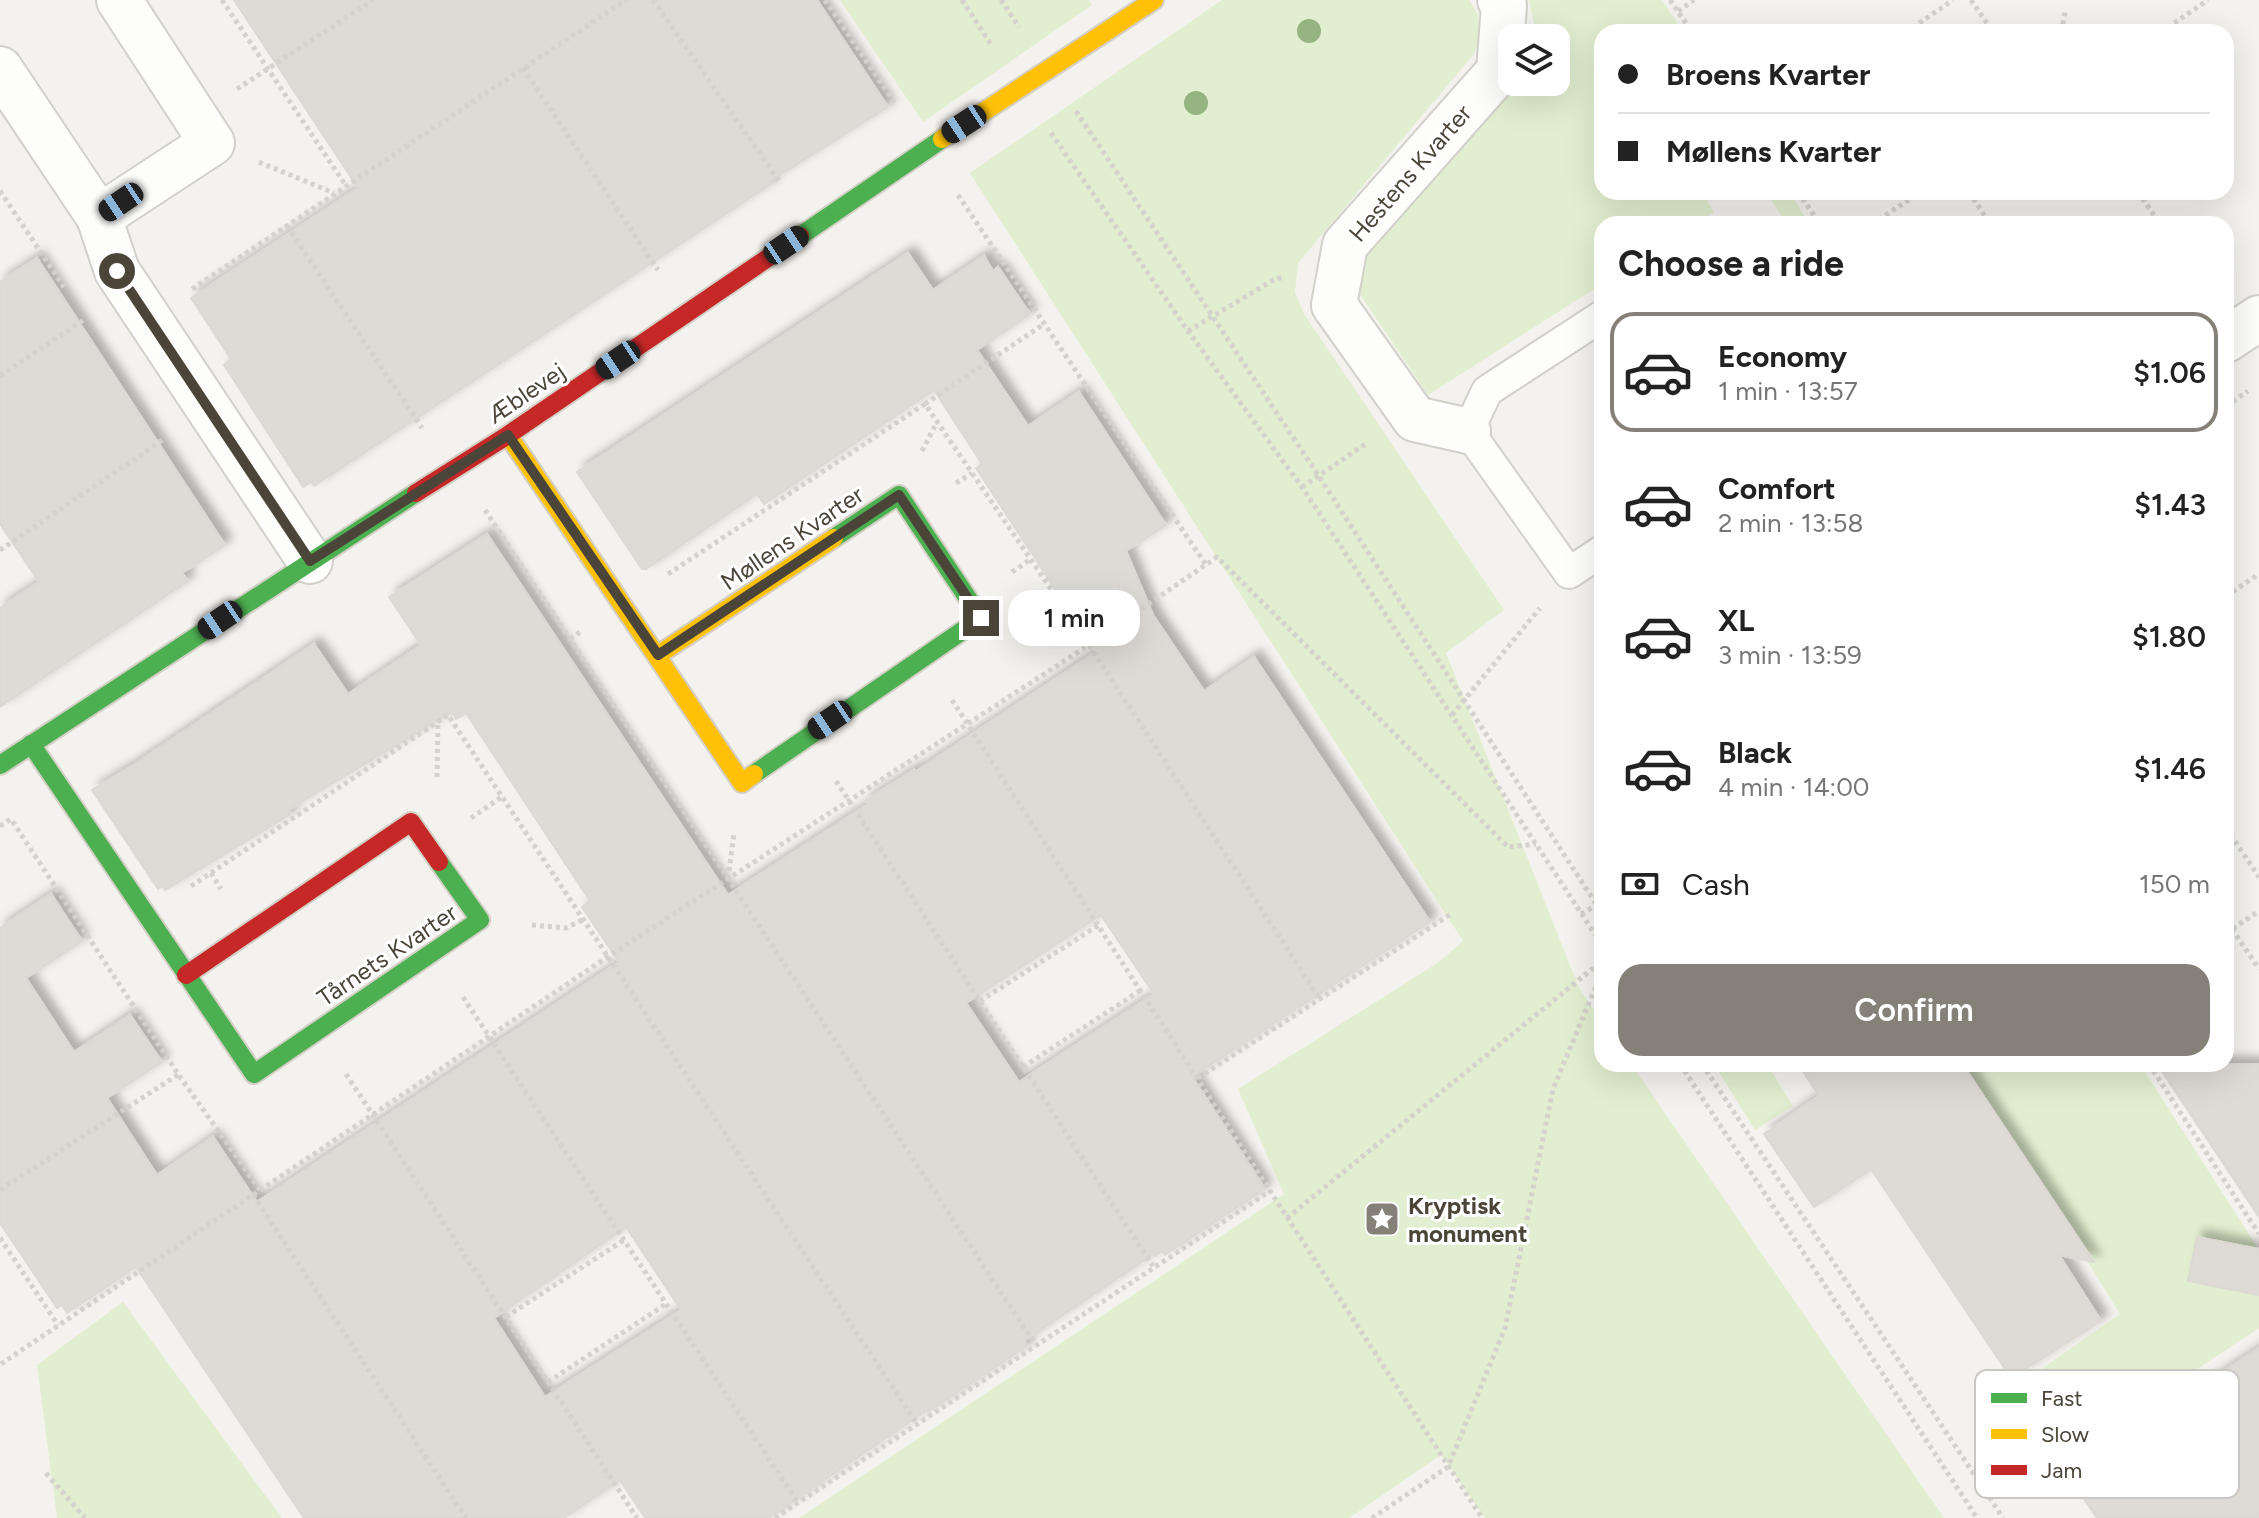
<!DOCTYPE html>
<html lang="en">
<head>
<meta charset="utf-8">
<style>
  :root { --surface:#fff; --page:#f2f2f2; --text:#222; --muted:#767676; --line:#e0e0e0; --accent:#868178 }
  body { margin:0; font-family:Figtree,sans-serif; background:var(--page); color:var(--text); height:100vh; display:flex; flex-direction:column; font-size:30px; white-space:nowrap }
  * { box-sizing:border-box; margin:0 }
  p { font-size:26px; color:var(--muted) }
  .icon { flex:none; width:44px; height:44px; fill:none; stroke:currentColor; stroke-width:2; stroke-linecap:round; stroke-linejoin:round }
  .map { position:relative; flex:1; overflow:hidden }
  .drawer { position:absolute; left:1594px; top:216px; width:640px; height:856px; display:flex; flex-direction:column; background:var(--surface); border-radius:24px; box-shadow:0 8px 32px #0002 }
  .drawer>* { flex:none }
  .banner { position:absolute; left:1594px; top:24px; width:640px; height:176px; border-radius:24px; box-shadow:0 8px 32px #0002; display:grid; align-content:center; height:176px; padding:0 24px; background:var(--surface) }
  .controls { position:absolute; left:1498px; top:24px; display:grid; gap:16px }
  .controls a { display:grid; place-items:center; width:72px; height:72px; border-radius:16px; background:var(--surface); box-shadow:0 8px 32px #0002; font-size:40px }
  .end { position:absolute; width:36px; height:36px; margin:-18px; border:10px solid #4b4439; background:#fff; box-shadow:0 0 0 4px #fff }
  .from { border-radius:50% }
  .bubble { position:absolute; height:56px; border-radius:24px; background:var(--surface); box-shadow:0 8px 32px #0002; font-size:26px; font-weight:600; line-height:56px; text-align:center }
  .car { position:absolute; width:24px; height:48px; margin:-24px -12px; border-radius:10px; box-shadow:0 0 6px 2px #0007; background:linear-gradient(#222 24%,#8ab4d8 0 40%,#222 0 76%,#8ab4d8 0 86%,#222 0) }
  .banner b { display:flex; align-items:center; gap:28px; height:76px; font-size:30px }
  .banner b+b { border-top:2px solid var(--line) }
  .banner i { width:20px; height:20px; background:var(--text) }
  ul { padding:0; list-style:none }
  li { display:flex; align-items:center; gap:24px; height:120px; margin:0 16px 12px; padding:0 8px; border:4px solid transparent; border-radius:24px }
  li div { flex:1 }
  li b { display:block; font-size:30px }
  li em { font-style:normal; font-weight:600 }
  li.active { border-color:var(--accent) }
  li>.icon { width:72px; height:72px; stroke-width:1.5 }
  h2 { padding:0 24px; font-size:36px; line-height:96px }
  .pay { display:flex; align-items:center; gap:20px; height:88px; padding:0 24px; font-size:30px }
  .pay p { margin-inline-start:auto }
  .cta { display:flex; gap:16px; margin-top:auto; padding:16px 24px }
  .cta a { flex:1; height:92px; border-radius:24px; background:var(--accent); color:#fff; font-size:32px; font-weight:600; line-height:92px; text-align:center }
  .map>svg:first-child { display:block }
  .green { fill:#e1eecf }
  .building { fill:#dedbd6; stroke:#dcd9d4; stroke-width:2; fill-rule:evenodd; filter:url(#shadow) }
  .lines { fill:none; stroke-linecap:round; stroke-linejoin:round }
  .lane-casing { stroke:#d2d0cb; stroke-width:34 }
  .street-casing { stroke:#d2d0cb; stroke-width:48 }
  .fast-casing { stroke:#d3cfc5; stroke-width:22 }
  .slow-casing { stroke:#d3cfc5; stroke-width:22 }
  .jam-casing { stroke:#d3cfc5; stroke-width:22 }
  .path { stroke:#d3d2cc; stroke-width:5; stroke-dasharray:4 4; stroke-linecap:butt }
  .lane { stroke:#fdfdfc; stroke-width:30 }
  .street { stroke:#fdfdfc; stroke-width:44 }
  .fast { stroke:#4caf50; stroke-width:18 }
  .slow { stroke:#ffc107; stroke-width:18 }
  .jam { stroke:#c62828; stroke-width:18 }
  .slow-bridge-casing { stroke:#d3cfc5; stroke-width:22; stroke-linecap:butt }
  .slow-bridge { stroke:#ffc107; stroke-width:18 }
  .tree { fill:#96b382 }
  .route { stroke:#4b4439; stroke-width:10 }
  .labels { text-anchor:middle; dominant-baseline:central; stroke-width:6; stroke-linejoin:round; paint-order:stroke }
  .street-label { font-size:24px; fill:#4b4439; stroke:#fff }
  .poi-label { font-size:24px; font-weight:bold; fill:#4b4439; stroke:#fff; text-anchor:start }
  .key { fill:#fff; stroke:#c9c7c4; stroke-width:2 }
  .key-label { font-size:22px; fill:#4b4439 }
</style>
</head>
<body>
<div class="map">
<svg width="2259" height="1518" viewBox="0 0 2259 1518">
  <defs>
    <filter id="shadow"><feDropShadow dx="7" dy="-7" stdDeviation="4" flood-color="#0004"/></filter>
  </defs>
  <rect width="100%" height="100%" fill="#f4f2ee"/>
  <g class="green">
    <polygon points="840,0 1089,0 1092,5 923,122"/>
    <path d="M1222,0h247c14,21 15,31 5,54l-176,209 -3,29 9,22 200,296 -58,43 133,335 23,34v42h29l313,454h-459l-44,-63 -92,63h-550l485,-324 -46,-105 201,-127 24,-21 -493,-768z"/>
    <polygon points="1529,0 1662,0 1683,32 1602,32 1602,192 1719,192 1707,201 1714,212 1695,224 1602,224 1602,284 1428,395 1357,290 1361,260 1521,82 1556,82 1556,38 1537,38"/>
    <polygon points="1766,192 1789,192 1810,224 1787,224"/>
    <polygon points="1714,1064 1767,1064 1793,1106 1755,1130"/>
    <polygon points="1965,1064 2140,1064 2259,1250 2259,1328 2063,1458 2017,1386 2120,1314"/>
    <polygon points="123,1302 282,1518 57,1518 37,1365"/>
  </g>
  <g class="building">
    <polygon points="234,0 817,0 888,107 769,182 771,184 314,486 311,482 303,487 224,365 231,359 191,298 358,188"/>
    <path d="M908,253l25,37 51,-34 9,15 5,-4 32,47 -53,36 51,76 51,-34 87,133 -40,26 27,64 51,76 50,-34 176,265 -238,155 73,112 -100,66 -3,-4 -7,5 -1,-2 -130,87 3,5 -99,66 -1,-2 -158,108h-124l-25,-38 -56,38h-260l-168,-251 -69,46 -5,-8 -5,3 -57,-85v-295l51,-34 31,47 -56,37 48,74 56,-37 32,47 -55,36 50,77 56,-38 44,65 362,-240 -37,-55 8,-6 -124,-188 -10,6 -4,-7 -164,98 3,4 -126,76 -2,-4 -5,3 -66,-99 43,-26 179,-120 34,50 73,-49 -32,-48 98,-63 241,361 140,-91 -3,-3 49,-31 1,2 181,-120 -120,-184 6,-4 -48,-74 -170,114 -7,-10 -111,75h-4l-65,-97zM1101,915l53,79 -135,88 -53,-79zM626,1227l55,83 -136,87 -51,-79z"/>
    <polygon points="37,258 225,545 182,573 188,581 0,707 0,608 39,582 0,524 0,282"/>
    <polygon points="1798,1064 1962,1064 2094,1262 2059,1255 2101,1321 2011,1378 1871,1169 1814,1207 1764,1134 1819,1096"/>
    <polygon points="2157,1064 2259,1064 2259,1217"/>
    <polygon points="2197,1237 2259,1249 2259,1295 2188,1281"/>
    <polygon points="2259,1348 2259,1518 2097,1518 2068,1475"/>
  </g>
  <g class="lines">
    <defs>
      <polyline id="lane" points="1602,316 1487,391 1468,431 1569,573 1602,551"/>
      <g id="street">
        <polyline points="0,69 99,217 117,271 310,561"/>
        <polyline points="99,217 212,143 119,0"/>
        <polyline points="2226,340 2259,318"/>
        <polyline points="1468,431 1415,419 1334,305 1345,245 1499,71 1504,6 1500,0"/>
      </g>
      <g id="fast">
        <polyline points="800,236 942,139"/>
        <polyline points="31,744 254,1074 480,920 439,862"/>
        <polyline points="0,765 416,493"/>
        <polyline points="754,774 981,618 899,495 834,538"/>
      </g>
      <g id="slow">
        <polyline points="1101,35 1154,0"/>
        <polyline points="508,435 742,783 754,774"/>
        <polyline points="658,655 834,538"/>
      </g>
      <g id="jam">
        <polyline points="416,493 508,435 800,236"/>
        <polyline points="186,975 411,822 439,862"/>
      </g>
    </defs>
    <use href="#lane" class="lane-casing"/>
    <use href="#street" class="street-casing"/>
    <use href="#fast" class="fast-casing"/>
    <use href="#slow" class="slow-casing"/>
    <use href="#jam" class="jam-casing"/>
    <g class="path">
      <polyline points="222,0 346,186"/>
      <polyline points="653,0 781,184"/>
      <polyline points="825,0 896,105"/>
      <polyline points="962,0 992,46"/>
      <polyline points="1001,0 1019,27"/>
      <polyline points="1670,0 1692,32"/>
      <polyline points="1971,0 1993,32"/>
      <polyline points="1678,11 1694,0"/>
      <polyline points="1906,32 1953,0"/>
      <polyline points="2061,32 2066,9"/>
      <polyline points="2161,32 2208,0"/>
      <polyline points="523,68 658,270"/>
      <polyline points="237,89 373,0"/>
      <polyline points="1076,111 1318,475 1602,913"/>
      <polyline points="1051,133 1188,331 1302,487 1602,945"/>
      <polyline points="259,162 334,193"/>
      <polyline points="0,191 64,287"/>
      <polyline points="1798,192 1820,224"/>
      <polyline points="1969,192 1990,224"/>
      <polyline points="2138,192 2160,224"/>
      <polyline points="958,195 1206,565"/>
      <polyline points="1810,224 1817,219"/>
      <polyline points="1872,224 1921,192"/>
      <polyline points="287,226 422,428"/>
      <polyline points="192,289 626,0"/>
      <polyline points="1188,331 1275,279 1285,277"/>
      <polyline points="0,376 85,319"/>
      <polyline points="925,404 1044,324"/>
      <polyline points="2226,406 2248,391"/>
      <polyline points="922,451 937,422"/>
      <polyline points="956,483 972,473"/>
      <polyline points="1302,487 1367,443"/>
      <polyline points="485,510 1035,1344"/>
      <polyline points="0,550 164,439"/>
      <polyline points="1012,572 1031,559"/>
      <polyline points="668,574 925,404 1089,645 1320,999"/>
      <polyline points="2226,596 2259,574"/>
      <polyline points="570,639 580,632"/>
      <polyline points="952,700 1482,1518"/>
      <polyline points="1452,715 1540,608"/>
      <polyline points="437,777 438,723"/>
      <polyline points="836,781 1153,1266"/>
      <polyline points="471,818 503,796"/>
      <polyline points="0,826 11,819 178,1074 260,1190"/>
      <polyline points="2226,828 2259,877"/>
      <polyline points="211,873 221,889"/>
      <polyline points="728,879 734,833"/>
      <polyline points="191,886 448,715 917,1424"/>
      <polyline points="1581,914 1602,902"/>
      <polyline points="532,925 566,928 584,919"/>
      <polyline points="2232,929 2259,969"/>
      <polyline points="2226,933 2259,911"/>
      <polyline points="463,997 798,1503"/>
      <polyline points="980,1001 1099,925"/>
      <polyline points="1680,1064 1977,1518"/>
      <polyline points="1702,1064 2003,1518"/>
      <polyline points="2149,1064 2259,1234"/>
      <polyline points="1023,1067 1141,990"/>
      <polyline points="346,1074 637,1518"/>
      <polyline points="1198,1078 1451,914"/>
      <polyline points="0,1190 179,1074"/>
      <polyline points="253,1195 466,1518"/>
      <polyline points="1287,1218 1602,961"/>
      <polyline points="0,1238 58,1325"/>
      <polyline points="506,1317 624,1240"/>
      <polyline points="1,1364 609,956 1089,645 1217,557 1508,847 1536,844"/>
      <polyline points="548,1382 666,1304"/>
      <polyline points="46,1473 85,1518"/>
      <polyline points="775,1518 1270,1191"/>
      <polyline points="1372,1518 1448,1467 1505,1328 1553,1089 1602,972"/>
    </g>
    <use href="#lane" class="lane"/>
    <use href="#street" class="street"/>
    <use href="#fast" class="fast"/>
    <use href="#slow" class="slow"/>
    <use href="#jam" class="jam"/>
    <defs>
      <polyline id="slow-bridge" points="942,139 1101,35"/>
    </defs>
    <use href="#slow-bridge" class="slow-bridge-casing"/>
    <use href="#slow-bridge" class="slow-bridge"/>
  </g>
  <g class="tree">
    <circle cx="1309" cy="31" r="12"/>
    <circle cx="1196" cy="103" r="12"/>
  </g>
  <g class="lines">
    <polyline class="route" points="117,271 310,561 508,435 658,655 899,495 981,618"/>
  </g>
  <defs>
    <symbol id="sight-square" viewBox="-11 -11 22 22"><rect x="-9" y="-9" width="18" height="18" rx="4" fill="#868178" stroke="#fff"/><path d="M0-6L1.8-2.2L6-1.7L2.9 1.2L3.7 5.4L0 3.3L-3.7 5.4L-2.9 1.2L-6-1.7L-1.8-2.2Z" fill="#fff"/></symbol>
  </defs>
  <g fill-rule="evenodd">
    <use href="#sight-square" x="1362" y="1199" width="40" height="40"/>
  </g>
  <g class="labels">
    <g class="street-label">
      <text transform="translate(1410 173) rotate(-49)">Hestens Kvarter</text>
      <text transform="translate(526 393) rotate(-34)">Æblevej</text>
      <text transform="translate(792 538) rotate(-34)">Møllens Kvarter</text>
      <text transform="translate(387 955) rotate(-34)">Tårnets Kvarter</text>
    </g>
    <g class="poi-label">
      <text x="1408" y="1205">Kryptisk<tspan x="1408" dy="28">monument</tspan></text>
    </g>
  </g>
  <rect x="1975" y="1370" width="264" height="128" rx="12" class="key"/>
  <rect x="1991" y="1393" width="36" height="10" fill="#4caf50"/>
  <rect x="1991" y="1429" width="36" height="10" fill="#ffc107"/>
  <rect x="1991" y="1465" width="36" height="10" fill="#c62828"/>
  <g class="key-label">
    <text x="2041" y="1406">Fast</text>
    <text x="2041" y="1442">Slow</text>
    <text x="2041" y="1478">Jam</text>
  </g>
</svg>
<div class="controls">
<a><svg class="icon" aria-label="layers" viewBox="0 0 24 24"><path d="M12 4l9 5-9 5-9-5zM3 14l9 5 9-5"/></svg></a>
</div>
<i class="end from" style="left:117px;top:271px"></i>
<i class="end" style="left:981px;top:618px"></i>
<div class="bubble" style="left:1008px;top:590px;width:132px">1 min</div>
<i class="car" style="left:964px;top:124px;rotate:237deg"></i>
<i class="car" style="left:121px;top:202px;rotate:236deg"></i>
<i class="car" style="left:786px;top:245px;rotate:56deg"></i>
<i class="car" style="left:618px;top:360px;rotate:236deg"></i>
<i class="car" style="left:220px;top:620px;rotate:236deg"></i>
<i class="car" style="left:830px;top:720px;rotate:236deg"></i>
<div class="banner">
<b><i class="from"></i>Broens Kvarter</b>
<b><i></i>Møllens Kvarter</b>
</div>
<section class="drawer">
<h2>Choose a ride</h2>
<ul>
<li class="active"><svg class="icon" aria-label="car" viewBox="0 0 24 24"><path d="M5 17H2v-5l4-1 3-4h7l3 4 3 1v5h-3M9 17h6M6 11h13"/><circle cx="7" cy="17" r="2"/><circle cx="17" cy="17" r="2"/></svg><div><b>Economy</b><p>1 min · 13:57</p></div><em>$1.06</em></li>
<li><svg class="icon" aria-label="car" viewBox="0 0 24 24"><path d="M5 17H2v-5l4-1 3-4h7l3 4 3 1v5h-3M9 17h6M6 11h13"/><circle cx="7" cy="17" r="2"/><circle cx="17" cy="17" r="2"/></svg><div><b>Comfort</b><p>2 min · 13:58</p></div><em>$1.43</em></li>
<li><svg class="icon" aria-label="car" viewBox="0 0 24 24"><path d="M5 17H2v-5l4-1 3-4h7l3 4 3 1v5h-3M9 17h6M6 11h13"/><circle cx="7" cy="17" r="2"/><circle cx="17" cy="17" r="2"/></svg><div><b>XL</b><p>3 min · 13:59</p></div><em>$1.80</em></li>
<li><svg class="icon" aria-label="car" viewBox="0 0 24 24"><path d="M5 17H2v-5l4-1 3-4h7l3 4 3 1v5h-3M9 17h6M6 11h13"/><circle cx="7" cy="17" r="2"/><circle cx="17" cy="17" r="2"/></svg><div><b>Black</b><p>4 min · 14:00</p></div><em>$1.46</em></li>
</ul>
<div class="pay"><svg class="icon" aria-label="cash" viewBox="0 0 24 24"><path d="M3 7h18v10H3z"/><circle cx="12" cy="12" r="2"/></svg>Cash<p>150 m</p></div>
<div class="cta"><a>Confirm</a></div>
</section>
</div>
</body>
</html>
